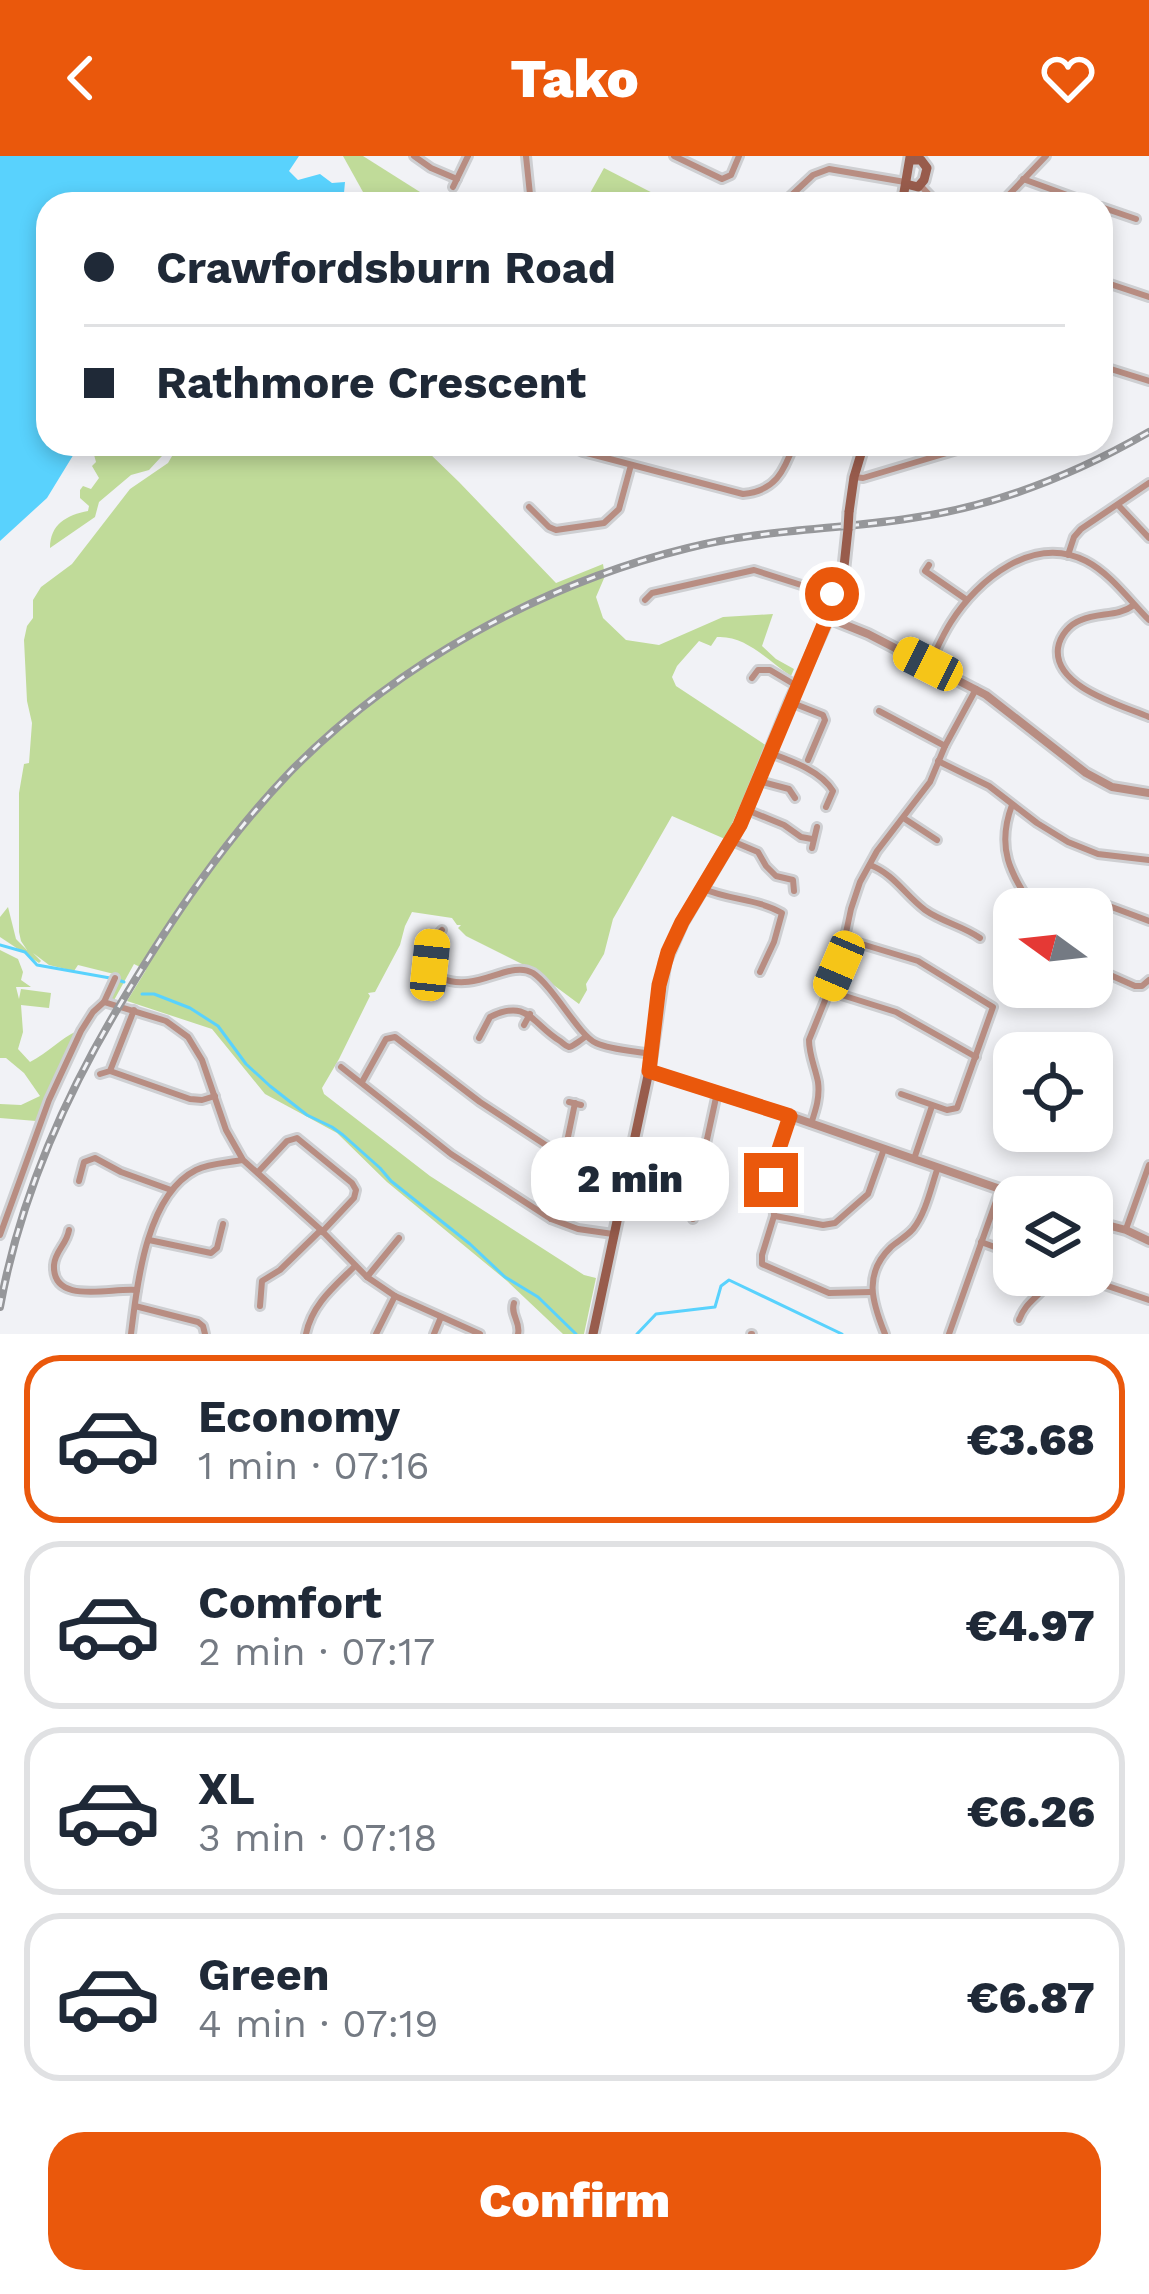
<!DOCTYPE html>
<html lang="en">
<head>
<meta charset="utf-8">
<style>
  :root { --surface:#fff; --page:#f2f2f3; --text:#1f2937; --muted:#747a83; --line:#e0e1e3; --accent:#ea580c }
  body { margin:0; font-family:"Work Sans",sans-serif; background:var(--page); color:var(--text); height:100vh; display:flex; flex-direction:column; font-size:45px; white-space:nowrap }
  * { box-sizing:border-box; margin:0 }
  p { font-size:39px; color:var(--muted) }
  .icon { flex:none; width:66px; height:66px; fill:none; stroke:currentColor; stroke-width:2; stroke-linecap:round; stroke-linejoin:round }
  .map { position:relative; height:1178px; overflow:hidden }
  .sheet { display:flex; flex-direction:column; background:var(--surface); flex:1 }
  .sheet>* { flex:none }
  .hud { position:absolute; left:36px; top:36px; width:1077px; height:264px; border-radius:36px; box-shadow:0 6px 18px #0003; display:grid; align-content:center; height:264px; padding:0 48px; background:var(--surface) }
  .needle { width:78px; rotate:285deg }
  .tools { position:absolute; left:993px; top:732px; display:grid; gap:24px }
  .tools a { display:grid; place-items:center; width:120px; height:120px; border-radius:24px; background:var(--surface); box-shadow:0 6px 18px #0003; font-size:60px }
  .end { position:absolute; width:54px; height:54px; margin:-27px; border:15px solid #ea580c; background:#fff; box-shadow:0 0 0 6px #fff }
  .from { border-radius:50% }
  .bubble { position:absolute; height:84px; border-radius:36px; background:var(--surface); box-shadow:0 6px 18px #0003; font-size:39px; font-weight:800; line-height:84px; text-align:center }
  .car { position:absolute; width:36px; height:72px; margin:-36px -18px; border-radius:15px; box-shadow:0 0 9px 3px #0007; background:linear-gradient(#f5c518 24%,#345 0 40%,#f5c518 0 76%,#345 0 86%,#f5c518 0) }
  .hud b { display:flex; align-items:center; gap:42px; height:114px; font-size:45px }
  .hud b+b { border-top:3px solid var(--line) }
  .hud i { width:30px; height:30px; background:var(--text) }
  ul { padding:21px 0 0; list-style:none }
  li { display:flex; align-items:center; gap:36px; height:168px; margin:0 24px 18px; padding:0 24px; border:6px solid var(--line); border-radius:36px }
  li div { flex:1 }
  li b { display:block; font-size:45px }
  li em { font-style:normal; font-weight:800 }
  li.current { border-color:var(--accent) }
  li>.icon { width:108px; height:108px; stroke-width:1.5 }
  .primary-button { display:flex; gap:24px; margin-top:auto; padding:24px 48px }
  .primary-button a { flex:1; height:138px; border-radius:36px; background:var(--accent); color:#fff; font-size:48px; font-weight:800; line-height:138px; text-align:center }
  header { display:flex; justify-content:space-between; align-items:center; height:156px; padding:0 48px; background:var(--accent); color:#fff; font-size:54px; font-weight:800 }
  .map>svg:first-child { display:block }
  .green { fill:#c0db99 }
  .water { fill:#59d2fd }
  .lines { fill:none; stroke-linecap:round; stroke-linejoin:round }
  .stream { stroke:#59d2fd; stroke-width:3 }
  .minor-casing { stroke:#cecfd2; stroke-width:12 }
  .tertiary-casing { stroke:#cecfd2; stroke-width:14 }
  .secondary-casing { stroke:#cecfd2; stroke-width:15 }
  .minor { stroke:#b88d82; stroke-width:6 }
  .tertiary { stroke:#b88d82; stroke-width:8 }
  .secondary { stroke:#985c4c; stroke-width:9 }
  .rail-casing { stroke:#96979a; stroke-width:8 }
  .rail { stroke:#f1f2f6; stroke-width:3; stroke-dasharray:9; stroke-linecap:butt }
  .secondary-bridge-casing { stroke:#cecfd2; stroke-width:15; stroke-linecap:butt }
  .secondary-bridge { stroke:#985c4c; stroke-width:9 }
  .route { stroke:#ea580c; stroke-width:15 }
</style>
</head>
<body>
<header><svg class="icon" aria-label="back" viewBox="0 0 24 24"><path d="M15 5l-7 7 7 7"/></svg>Tako<svg class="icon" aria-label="heart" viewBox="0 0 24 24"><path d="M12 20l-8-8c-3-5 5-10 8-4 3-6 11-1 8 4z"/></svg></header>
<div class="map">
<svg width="1149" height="1178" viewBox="0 0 1149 1178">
  <rect width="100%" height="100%" fill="#f1f2f6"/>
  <g class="green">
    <polygon points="343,0 363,0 439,48 376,48 363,36"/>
    <polygon points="604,12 674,48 584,48"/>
    <path d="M123,288h50l-24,26 -18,5 -32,27 -4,15 -45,31c0,-24 17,-33 38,-37l1,-5 -9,-8v-8l3,-4 8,3 8,-11 -7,-12 4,-4 -3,-11c12,8 16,0 27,0z"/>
    <path d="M179,288h234l14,7 32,31 97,101 47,-19 2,12 -9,21 7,21 23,22 33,5 64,-28 50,-3 -11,32 14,13 18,10 -3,7c-23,-15 -45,-41 -74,-39l-6,9 -12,-5 -22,25 -5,11 4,9 91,60 -42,93 -53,-23 -59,103 -9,35 -18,30 1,6 -8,14 -47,-35 -66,-33 -8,-8 3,-3h-4l-5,-7 -40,-6 -7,14 -5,19 -25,47 -7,1 2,3 -31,63 -17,29 2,6 106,82 154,99 12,3 -12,56h-21l-56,-53 -120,-99 -50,-49 -72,-39 -53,-65 -85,-28 19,-31 -12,-6 -21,38 -5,-1 10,-26 -40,-10 -4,6 -25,-6 -16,-12 8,8 -2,2 -39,-26v-20l8,-10 8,32 11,11 -6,-9 -2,-9v-139l5,-29 5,-1 3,-40 -5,-22 -3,-61 3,-14 6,-8v-18l8,-13 31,-23 58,-75 38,-26z"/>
    <path d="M0,794l18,9 5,13 -2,8 10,7h-15l3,12 2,-10 30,4 -2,15 -28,-3 2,27 -5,17 12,13c18,-9 31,-24 47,-31l-34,82 -7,8 -36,-3v-14l21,1 19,-9 -16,-23 -18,-15h-6z"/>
  </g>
  <polygon class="water" points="0,0 299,0 289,15 298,24 320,18 332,27 345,26 343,48 48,48 48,288 80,288 47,342 0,385"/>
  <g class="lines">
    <g class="stream">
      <polyline points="0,789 25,796 37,809 110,822"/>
      <polyline points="118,824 124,826"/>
      <polyline points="142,838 154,838 190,852 218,870 246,908 270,930 307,959 332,971 343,979 380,1012 391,1025 470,1088 505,1121 538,1141 576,1178"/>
      <polyline points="637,1178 656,1158 715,1151 721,1130 729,1124 842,1178"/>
    </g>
    <defs>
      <g id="minor">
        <polyline points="414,0 431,12 457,23"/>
        <polyline points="526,0 531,48"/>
        <polyline points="674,0 722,23 731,19 739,0"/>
        <polyline points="1023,23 1092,48"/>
        <polyline points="920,29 938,48"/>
        <polyline points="453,31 468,0"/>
        <polyline points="782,48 813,19 829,13 905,26"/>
        <polyline points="1000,48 1046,0"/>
        <polyline points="1101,51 1136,63"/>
        <polyline points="1101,125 1149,141"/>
        <polyline points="1101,210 1149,225"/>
        <path d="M565,288l18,8 160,42c32,-3 41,-22 51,-50"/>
        <polyline points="854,321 863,322 977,288"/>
        <polyline points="1119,350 1149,382"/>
        <polyline points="529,351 549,371 556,374 604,367 619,353 631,309"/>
        <polyline points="1068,399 1074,381 1081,373 1149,327"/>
        <polyline points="929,409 925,415 967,444"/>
        <polyline points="645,444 652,437 754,414 836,440"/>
        <path d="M1134,449c-16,12 -35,7 -53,15 -11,4 -21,15 -23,28 -5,39 63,57 91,69"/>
        <path d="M929,509c7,-14 13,-29 22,-43 27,-43 83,-88 135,-61 25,13 43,39 63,59"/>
        <polyline points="752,522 758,514 770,514 797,530"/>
        <polyline points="790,546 823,559 825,564 808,604"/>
        <polyline points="879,555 945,590"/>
        <path d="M770,597c22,8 51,18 63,38l-7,16"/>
        <polyline points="938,605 989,630 1037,667 1068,686 1098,698 1149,704"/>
        <polyline points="759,625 789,633 795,642"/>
        <path d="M1012,649c-16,43 -2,68 22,104"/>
        <polyline points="747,654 784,669 801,681 812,683"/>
        <polyline points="905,663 937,684"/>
        <polyline points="732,685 758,696 766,710 776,720 793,724 794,735"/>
        <polyline points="812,692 817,671"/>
        <path d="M870,709c24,9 35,30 55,45 17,12 38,16 55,28"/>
        <path d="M704,733c25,11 54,10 78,24l-8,29 -14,30"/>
        <polyline points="1109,750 1149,765"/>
        <path d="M442,774c-8,8 -10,13 -11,25 -1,12 -1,17 10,23 35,16 69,-19 92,-5 21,14 46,63 63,70 15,7 39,8 56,11"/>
        <polyline points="845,783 918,805 993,851 957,952 947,954 901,938"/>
        <polyline points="1092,811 1135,830 1142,830 1149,824"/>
        <polyline points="829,835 896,856 976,901"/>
        <polyline points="104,846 166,865 188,881 202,904 226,974 243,1004 321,1074 367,1121 395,1140 480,1178"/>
        <polyline points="524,869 530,858"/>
        <path d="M479,882l11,-21c38,-19 42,7 70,24 3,2 5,5 9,6 3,0 15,-9 17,-11"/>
        <polyline points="341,911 451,998 551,1063 578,1073 613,1078"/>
        <polyline points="110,915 190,943 202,944 215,940"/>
        <polyline points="100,918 110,915 134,854"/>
        <polyline points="362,926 386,883 395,881 480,946 564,1001"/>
        <polyline points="569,946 581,949"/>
        <polyline points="790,960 772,1014 774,1060 762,1099 762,1108 829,1137 871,1136"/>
        <path d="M811,968c5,-15 9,-27 7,-42 -3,-15 -9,-27 -9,-42l30,-74 12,-57 9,-27 17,-31 53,-69 15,-36 31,-57"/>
        <polyline points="914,1003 932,950"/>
        <polyline points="258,1016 287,985 297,982 352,1027 356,1034 354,1042 322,1076"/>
        <polyline points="79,1025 84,1006 95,1002 121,1016 171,1034"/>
        <polyline points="775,1060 823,1069 835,1067 868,1038 884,993"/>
        <polyline points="551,1063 575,947"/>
        <polyline points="693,1063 695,1039 717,937"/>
        <polyline points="1126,1073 1149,1009"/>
        <path d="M69,1074c-2,14 -14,21 -15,35 -2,41 58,22 83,25"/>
        <polyline points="0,1079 49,944 81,875 93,856 104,846 115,822"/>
        <polyline points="149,1084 211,1097 217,1092 223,1068"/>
        <polyline points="981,1086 1014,1098"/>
        <polyline points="1075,1119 1149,1144"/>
        <polyline points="367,1121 399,1082"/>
        <path d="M514,1147c-4,12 7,19 4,31"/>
        <polyline points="135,1150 198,1166 203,1170 205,1178"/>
        <polyline points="260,1150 262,1125 280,1114 321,1074"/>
        <path d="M1019,1164c8,-22 24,-23 33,-45"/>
        <path d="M131,1178c6,-49 15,-139 65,-164 14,-7 31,-7 46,-10"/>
        <path d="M306,1178c6,-30 29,-48 49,-68"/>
        <polyline points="376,1178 395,1140"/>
        <polyline points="434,1178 441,1161"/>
        <polyline points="751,1178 752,1178"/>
        <path d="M885,1178c-13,-32 -22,-60 6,-87 7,-6 16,-11 22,-18 13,-16 18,-42 25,-62"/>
        <polyline points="949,1178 1000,1034"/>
      </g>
      <g id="tertiary">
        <polyline points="828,462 868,478 986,539 1086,617 1112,631 1149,637"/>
        <polyline points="649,915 790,960 1023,1041"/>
        <polyline points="1092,1065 1126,1074 1149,1085"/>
      </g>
      <g id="secondary">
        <polyline points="906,28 918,31 924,24 927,12 921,4 911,4"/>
        <polyline points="902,48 910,1"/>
        <polyline points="849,356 854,321 864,288"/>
        <polyline points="593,1178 649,915 665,806 682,767 740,669 790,546 828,462 843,420 848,373"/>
      </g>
    </defs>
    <use href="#minor" class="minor-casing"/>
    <use href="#tertiary" class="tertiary-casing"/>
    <use href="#secondary" class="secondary-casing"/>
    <use href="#minor" class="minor"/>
    <use href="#tertiary" class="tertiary"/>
    <use href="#secondary" class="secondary"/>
    <defs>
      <path id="rail" d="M0,1151c20,-110 66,-214 124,-309 48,-80 101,-158 166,-226 106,-108 251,-188 398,-224 75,-19 148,-18 224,-30 84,-12 164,-44 237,-86"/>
    </defs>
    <use href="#rail" class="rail-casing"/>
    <use href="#rail" class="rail"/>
    <defs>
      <polyline id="secondary-bridge" points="848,373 849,356"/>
    </defs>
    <use href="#secondary-bridge" class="secondary-bridge-casing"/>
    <use href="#secondary-bridge" class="secondary-bridge"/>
  </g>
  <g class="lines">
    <polyline class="route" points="771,1024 772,1014 790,960 649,915 659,829 668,796 682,766 740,669 836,440 832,438"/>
  </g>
</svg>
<div class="tools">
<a><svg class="needle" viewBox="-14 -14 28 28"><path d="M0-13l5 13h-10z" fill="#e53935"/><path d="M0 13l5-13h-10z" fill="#747a83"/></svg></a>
<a><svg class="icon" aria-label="locate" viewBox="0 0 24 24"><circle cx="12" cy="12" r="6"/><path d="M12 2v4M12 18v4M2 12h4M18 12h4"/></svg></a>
<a><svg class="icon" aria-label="layers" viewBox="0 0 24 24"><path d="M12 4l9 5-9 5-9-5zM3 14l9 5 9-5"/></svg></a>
</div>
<i class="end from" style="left:832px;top:438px"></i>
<i class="end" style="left:771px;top:1024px"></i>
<div class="bubble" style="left:531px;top:981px;width:198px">2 min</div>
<i class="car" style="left:928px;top:508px;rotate:297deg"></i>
<i class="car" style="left:430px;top:809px;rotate:6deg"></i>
<i class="car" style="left:839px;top:810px;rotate:203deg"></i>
<div class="hud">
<b><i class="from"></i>Crawfordsburn Road</b>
<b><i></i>Rathmore Crescent</b>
</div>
</div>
<section class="sheet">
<ul>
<li class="current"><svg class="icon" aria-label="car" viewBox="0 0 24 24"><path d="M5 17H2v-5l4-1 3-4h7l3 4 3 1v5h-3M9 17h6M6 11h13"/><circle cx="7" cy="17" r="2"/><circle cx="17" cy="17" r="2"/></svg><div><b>Economy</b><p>1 min · 07:16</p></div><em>€3.68</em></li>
<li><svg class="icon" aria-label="car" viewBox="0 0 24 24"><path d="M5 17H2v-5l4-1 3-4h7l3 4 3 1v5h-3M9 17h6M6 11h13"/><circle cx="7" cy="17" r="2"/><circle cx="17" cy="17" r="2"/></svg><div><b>Comfort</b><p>2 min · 07:17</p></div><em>€4.97</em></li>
<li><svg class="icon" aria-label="car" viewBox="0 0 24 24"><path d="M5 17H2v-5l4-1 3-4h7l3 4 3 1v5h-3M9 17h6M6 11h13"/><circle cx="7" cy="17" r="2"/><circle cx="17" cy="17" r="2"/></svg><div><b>XL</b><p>3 min · 07:18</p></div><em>€6.26</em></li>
<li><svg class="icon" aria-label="car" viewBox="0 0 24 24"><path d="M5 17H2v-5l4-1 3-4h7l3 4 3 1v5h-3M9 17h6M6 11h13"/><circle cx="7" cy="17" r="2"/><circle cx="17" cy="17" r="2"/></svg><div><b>Green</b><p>4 min · 07:19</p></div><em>€6.87</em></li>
</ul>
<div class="primary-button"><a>Confirm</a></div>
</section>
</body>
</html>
